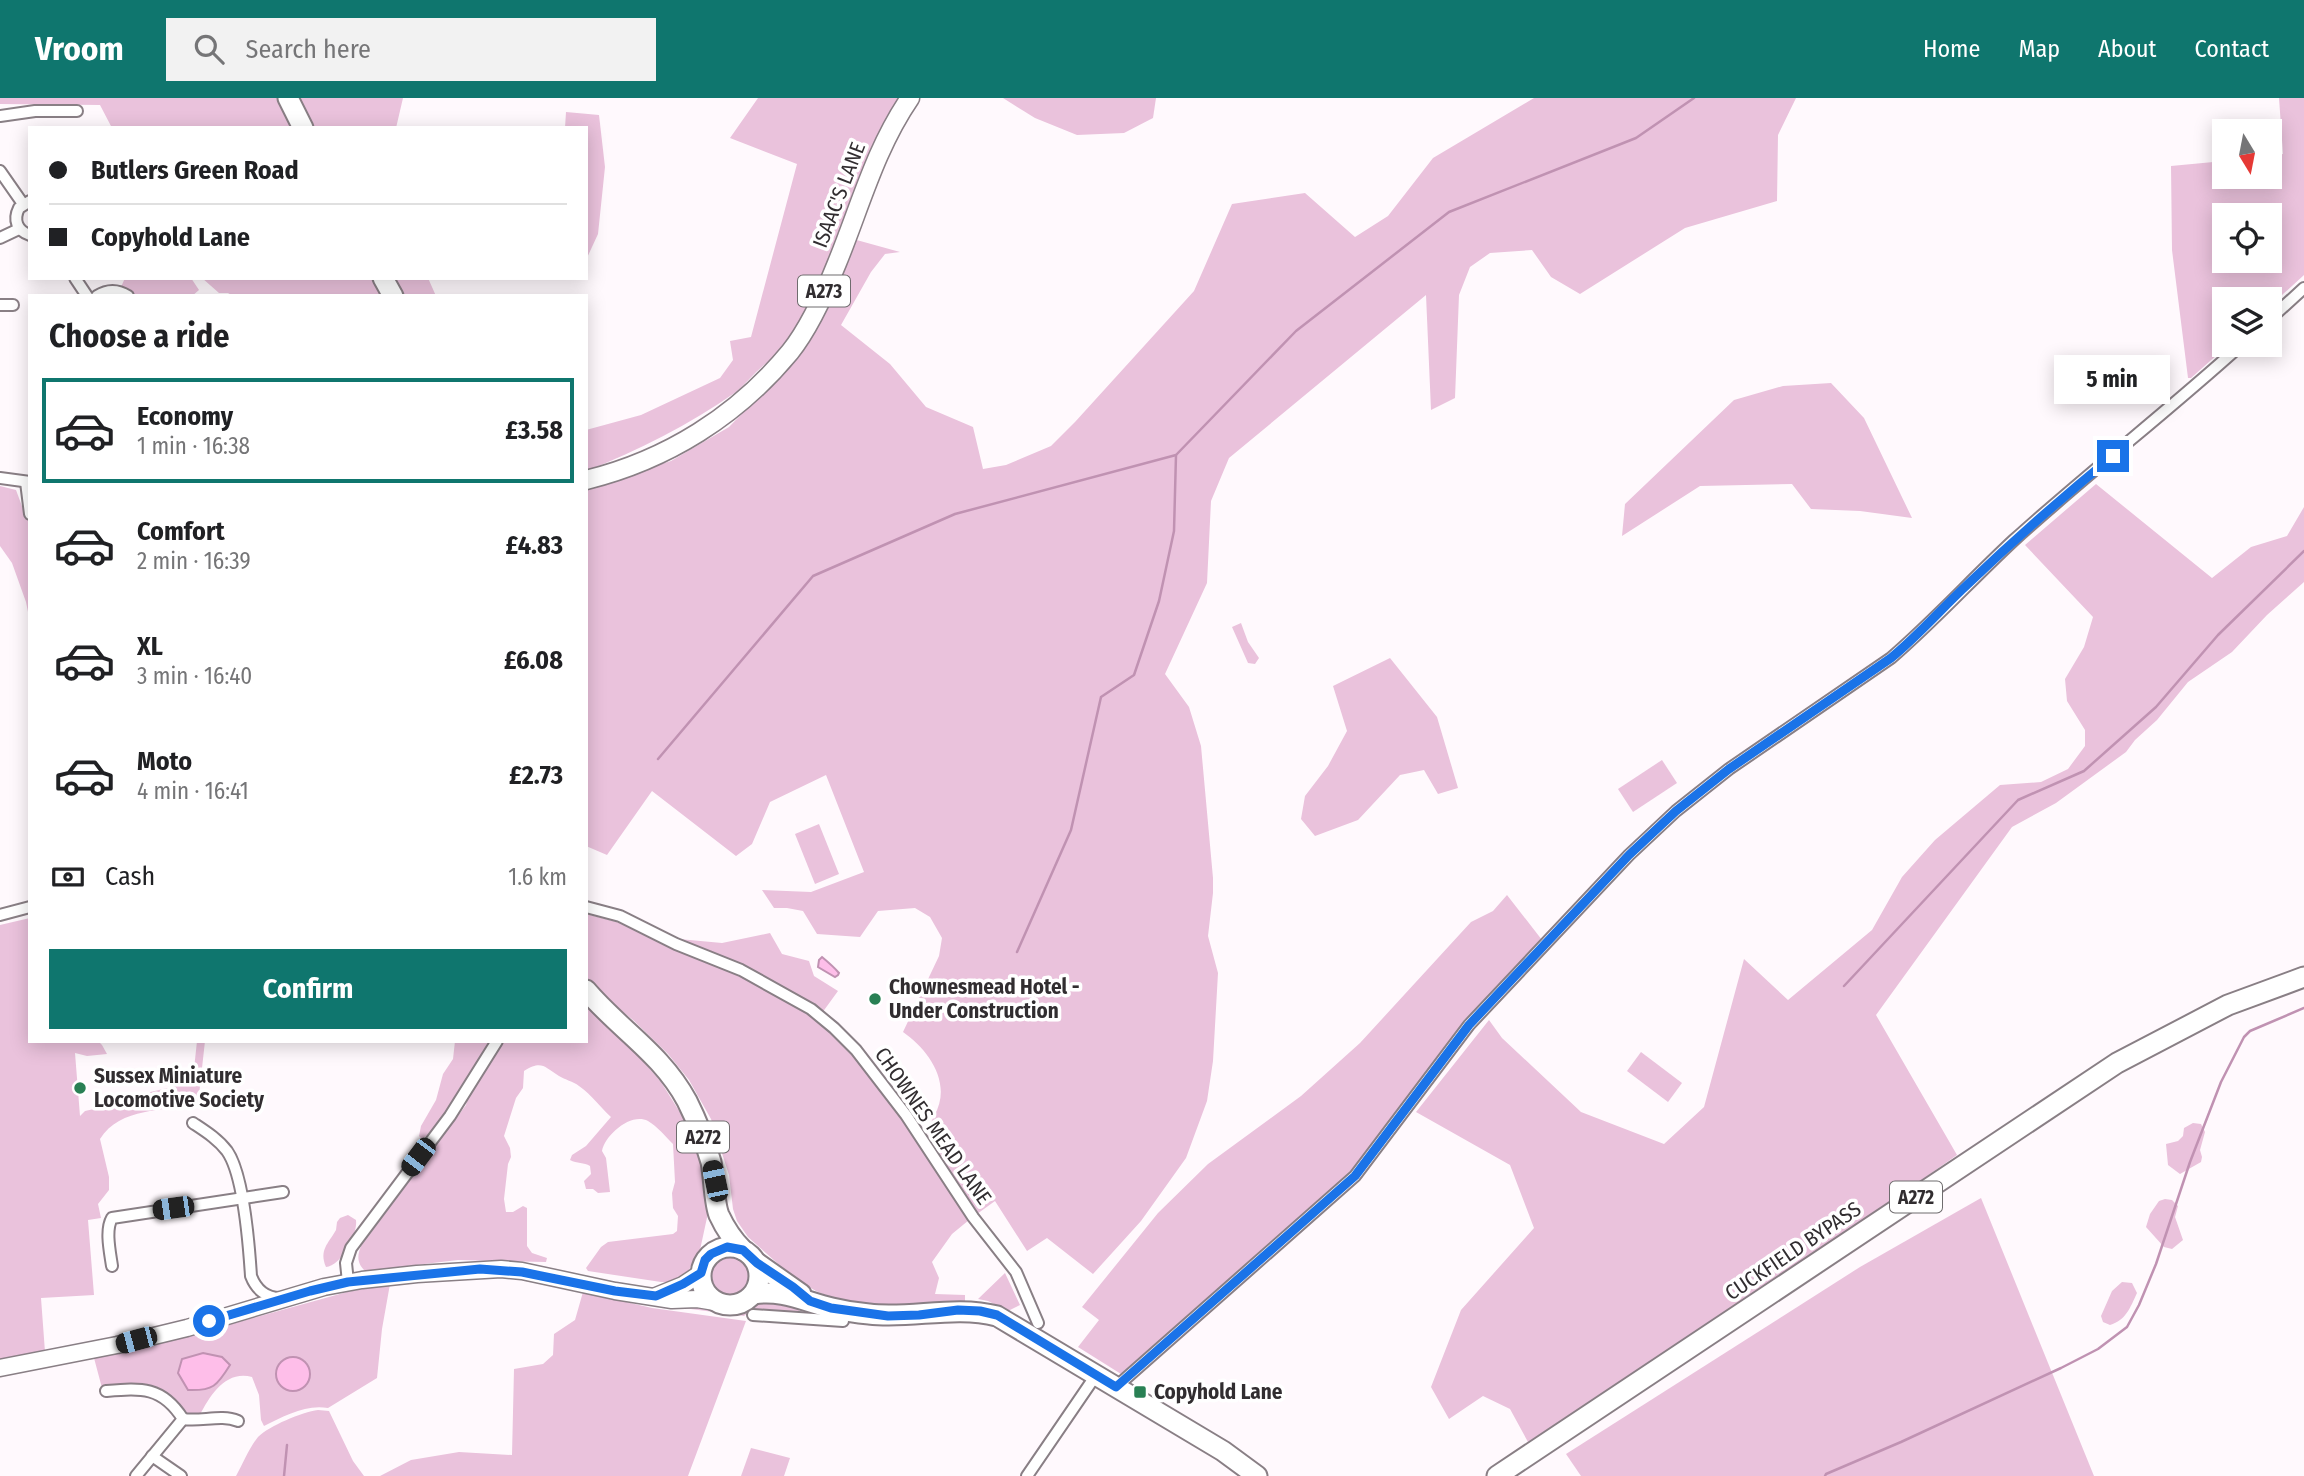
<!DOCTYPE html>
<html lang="en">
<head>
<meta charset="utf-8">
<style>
  :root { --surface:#fff; --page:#f2f2f2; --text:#202124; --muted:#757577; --line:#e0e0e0; --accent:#0f766e }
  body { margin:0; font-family:"Fira Sans Condensed",sans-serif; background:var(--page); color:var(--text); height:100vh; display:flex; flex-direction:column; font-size:26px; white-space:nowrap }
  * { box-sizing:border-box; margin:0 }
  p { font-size:23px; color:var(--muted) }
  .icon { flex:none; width:38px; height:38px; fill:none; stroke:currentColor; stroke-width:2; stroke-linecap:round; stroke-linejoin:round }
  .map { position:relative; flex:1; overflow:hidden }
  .details { position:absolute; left:28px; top:196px; width:560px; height:749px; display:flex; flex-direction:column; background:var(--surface); border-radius:0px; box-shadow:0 4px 18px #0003 }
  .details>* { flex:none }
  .hud { position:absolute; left:28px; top:28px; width:560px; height:154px; border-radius:0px; box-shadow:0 4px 18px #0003; display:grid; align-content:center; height:154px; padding:0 21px; background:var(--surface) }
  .needle { width:46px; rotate:170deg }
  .buttons { position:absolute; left:2212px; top:21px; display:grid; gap:14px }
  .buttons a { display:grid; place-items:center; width:70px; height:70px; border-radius:0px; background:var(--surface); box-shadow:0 4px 18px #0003; font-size:35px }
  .end { position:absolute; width:32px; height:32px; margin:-16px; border:9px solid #1a73e8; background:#fff; box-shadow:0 0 0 4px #fff }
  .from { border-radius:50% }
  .bubble { position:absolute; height:49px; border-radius:0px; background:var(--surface); box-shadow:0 4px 18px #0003; font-size:23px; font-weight:700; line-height:49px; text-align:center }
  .car { position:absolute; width:21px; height:42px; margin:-21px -10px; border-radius:9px; box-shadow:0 0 5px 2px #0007; background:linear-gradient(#222 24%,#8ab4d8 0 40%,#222 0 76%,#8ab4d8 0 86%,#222 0) }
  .hud b { display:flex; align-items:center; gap:24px; height:66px; font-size:26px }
  .hud b+b { border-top:2px solid var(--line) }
  .hud i { width:18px; height:18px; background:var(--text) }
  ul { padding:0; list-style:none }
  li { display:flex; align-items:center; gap:21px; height:105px; margin:0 14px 10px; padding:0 7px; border:4px solid transparent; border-radius:0px }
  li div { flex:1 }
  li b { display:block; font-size:26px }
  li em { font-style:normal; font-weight:700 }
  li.current { border-color:var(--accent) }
  li>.icon { width:63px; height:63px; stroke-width:1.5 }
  h2 { padding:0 21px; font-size:32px; line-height:84px }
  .pay { display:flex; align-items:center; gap:18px; height:77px; padding:0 21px; font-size:26px }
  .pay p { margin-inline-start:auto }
  .primary-button { display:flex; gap:14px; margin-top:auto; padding:14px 21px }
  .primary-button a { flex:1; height:80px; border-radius:0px; background:var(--accent); color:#fff; font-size:28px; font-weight:700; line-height:80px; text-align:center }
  header { display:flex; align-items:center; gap:42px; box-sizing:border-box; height:98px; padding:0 35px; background:var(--accent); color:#fff }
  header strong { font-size:33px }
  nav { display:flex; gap:38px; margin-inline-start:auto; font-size:24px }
  .search { width:490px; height:63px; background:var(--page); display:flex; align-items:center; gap:18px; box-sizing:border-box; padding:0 24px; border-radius:0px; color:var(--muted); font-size:26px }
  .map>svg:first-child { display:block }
  .green { fill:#eac2dc; fill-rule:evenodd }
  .water { fill:#febee9; stroke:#c092b2; stroke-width:2 }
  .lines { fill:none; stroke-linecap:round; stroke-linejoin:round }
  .stream { stroke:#c092b2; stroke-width:2.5 }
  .minor-casing { stroke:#897f85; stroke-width:14 }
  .secondary-casing { stroke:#897f85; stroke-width:19 }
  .primary-casing { stroke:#897f85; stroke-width:21 }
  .trunk-casing { stroke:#897f85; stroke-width:23 }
  .minor { stroke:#fff; stroke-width:10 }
  .secondary { stroke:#fff; stroke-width:16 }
  .primary { stroke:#fff; stroke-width:18 }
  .trunk { stroke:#fff; stroke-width:19 }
  .route { stroke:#1a73e8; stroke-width:9 }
  .poi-dot { fill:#298054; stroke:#fff; stroke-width:2.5 }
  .labels { text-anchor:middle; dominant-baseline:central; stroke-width:7; stroke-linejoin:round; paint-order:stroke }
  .shield { fill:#fff; stroke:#6f6c6e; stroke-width:2 }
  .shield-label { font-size:19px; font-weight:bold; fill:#312d30 }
  .street-label { font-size:21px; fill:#312d30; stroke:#fff }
  .poi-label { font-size:21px; font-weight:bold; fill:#312d30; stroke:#fff; text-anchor:start }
</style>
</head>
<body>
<header>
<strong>Vroom</strong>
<div class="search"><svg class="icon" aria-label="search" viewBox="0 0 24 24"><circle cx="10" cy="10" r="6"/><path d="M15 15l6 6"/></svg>Search here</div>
<nav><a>Home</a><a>Map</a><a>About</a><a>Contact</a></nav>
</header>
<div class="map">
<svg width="2304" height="1378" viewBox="0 0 2304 1378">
  <rect width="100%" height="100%" fill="#fff9fd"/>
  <g class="green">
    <polygon points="0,0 403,0 396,30 112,30 100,7 0,6"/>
    <path d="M758,0h147l-52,141 47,13 -15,2 -14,18 -30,53 49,39 36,43 47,20 10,42 23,-4 45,-19 24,-24 119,-131 38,-87 73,-11 50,44 33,-21 45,-58 101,-60h262l-18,37 -1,66 -92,27 -105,66 -29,-17 -19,-27 -42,3 -20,14 -11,28 -4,103 -24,12 -5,-115 -197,163 -18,43 -4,82 -42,91 24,33 12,39 12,132v15l-5,43 10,37 -5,88 -6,40 -21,57 -45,63 -48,53 -46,-36 -20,13 -32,-50 -18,13 -53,-86c6,-2 7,-6 10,-12 19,-32 -5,-66 -31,-84l36,-76 3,-18 -12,-21 -15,-9 -37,3 -18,26 -43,-3 -14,-23 -16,-3h-13l-12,-18 49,2 53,-20 -38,-97 -56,27 -18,42 -16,12 -84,-65 -45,64 -21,-9v-359l85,-26 58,-34 35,-36 4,-29c-12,8 -21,21 -32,30 -47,33 -97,58 -150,79v-41l55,-15 79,-37 13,-18 -3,-19 21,-4 46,-173 -67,-26z"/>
    <polygon points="1003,0 1156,0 1153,20 1124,35 1077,37 1035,20"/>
    <path d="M2279,0h25v177l-34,31v-7h-46v46h4l-37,33h-3l-16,-128 -1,-84 53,-5v16h46v-21l13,-2zM2270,117v46h-46v-46z"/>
    <polygon points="566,14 599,17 605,69 598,136 586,162 586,30 565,30"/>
    <polygon points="2273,24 2276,52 2270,53 2270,33 2224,33 2224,58 2220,58 2217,30"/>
    <polygon points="125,180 191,180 199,192 192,198 110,198 121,189"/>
    <polygon points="202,180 428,180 436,198 233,198 228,195 219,195"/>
    <polygon points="1831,285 1864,320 1912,420 1860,413 1811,411 1792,386 1700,388 1622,438 1625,406 1734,302 1783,288"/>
    <polygon points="2096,386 2212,480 2251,449 2287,438 2304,409 2304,484 2267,517 2232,554 2188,584 2157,622 2135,642 2126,654 2056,705 2012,729 1876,917 1957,1057 1838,1141 1528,1344 1510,1311 1483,1298 1449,1321 1431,1289 1461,1212 1534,1130 1510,1067 1416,1014 1489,922 1502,940 1581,1014 1664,1046 1704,1009 1744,861 1788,902 1872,832 1902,779 1935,742 2000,687 2041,684 2068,671 2085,648 2085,632 2067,603 2065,581 2084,549 2093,519 2025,447"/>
    <polygon points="0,388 16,392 26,419 30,421 30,524 26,504 12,465 0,448"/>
    <polygon points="1241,525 1248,544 1259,560 1255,566 1248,565 1232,529"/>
    <polygon points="1390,560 1437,619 1458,690 1438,696 1424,672 1400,677 1358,722 1315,738 1301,721 1305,698 1328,668 1347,633 1333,588"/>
    <polygon points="1662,662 1677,685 1633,714 1618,691"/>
    <polygon points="819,726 839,776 815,786 795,736"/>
    <polygon points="1507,797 1542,842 1479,910 1435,963 1352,1075 1121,1276 1078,1249 1099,1222 1082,1209 1158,1115 1208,1066 1301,998 1360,945 1471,824 1493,813"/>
    <polygon points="586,816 621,825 678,851 679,841 722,845 770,835 782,856 809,863 814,878 838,893 822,915 902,1020 969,1122 952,1136 932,1164 939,1180 935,1196 965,1197 965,1204 910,1211 842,1204 816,1193 795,1181 748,1139 737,1123 733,1111 729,1077 711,1021 689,982 668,956 633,922 596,892 586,879"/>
    <path d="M30,820v123h68l4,4 5,9 -20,2 -12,-3 5,63 5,-5 40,-9 8,-6 39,-9 22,-18 3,-28h8l-7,63c-33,7 -78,3 -98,35l9,38v13l-11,14 3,14 -13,2 6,75 -53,3 4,54 -45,7v-434z"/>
    <path d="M586,907l45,42 30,35 25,40 16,43 6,48 -8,37 -11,20 -19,12h-9l-73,-11 -2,-3 15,-21 7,-5 65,-8 4,-3 1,-15 -5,-8 -1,-15 3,-11 -2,-38c-7,-7 -16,-18 -25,-23 -17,-9 -43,14 -46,30l4,7 4,34 -12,1 -5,-4h-7l-2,-8 7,-7 -1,-8c-6,-4 -13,-2 -20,-6l2,-5 14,-9 25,-29c-11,-10 -19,-22 -32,-31 -6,-5 -14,-6 -20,-10 -15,-9 -17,-16 -35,-5l-1,17 -7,10 -12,38 6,12 1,9 -3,7 -4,35 2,13h7l10,-6 4,2v38l5,7 15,5 -1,4 -88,-2 -93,11c-8,-8 -8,-15 -4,-25l105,-141 2,-10 33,-54h85z"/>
    <path d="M455,943h34c-14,23 -46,86 -67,98l-3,-3 2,-10 15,-26 7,-26 10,-15z"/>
    <polygon points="1641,954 1682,985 1668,1004 1627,973"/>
    <polygon points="2193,1025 2201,1026 2205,1034 2200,1052 2202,1059 2201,1064 2180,1076 2168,1067 2166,1046 2178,1043 2183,1038 2184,1030"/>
    <polygon points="1981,1100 2094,1378 1581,1378 1566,1356 1860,1169"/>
    <polygon points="2165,1101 2172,1102 2178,1108 2175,1119 2183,1142 2172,1151 2164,1149 2146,1129 2150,1116 2159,1103"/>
    <path d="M348,1117l8,5c2,14 -15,46 -30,47 -7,-17 2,-23 10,-37l1,-8 3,-4z"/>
    <circle cx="730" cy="1177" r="21"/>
    <polygon points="1005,1175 1020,1207 1008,1213 988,1203 978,1201"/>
    <path d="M2122,1184l10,1 5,10c-7,15 -11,27 -27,32l-7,-3 -2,-6 11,-25z"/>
    <path d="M390,1186l-8,45 -5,49 -49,30c-22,-4 -44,8 -64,18l-3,-6 -2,-25 -7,-18c-26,-7 -42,18 -52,38l-17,-2 -32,-26 -23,-3 -26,4 -8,-30 112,-27 141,-39z"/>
    <polygon points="583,1194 652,1210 746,1223 688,1378 380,1378 411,1362 459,1354 512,1357 514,1271 543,1266 553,1257 554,1236 575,1222"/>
    <polygon points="766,1200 800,1209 799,1215 749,1214 744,1218 668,1208 695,1207 735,1214 744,1212"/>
    <path d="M318,1312l11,1 24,50 11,15h-128c7,-12 13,-28 22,-39 11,-11 44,-25 60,-27z"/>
    <polygon points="751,1350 790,1360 784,1378 741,1378"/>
  </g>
  <g class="water">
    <path d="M822,859c6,5 12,10 17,16l-1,2 -3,2 -17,-10 1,-7z"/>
    <path d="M203,1255l19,4 8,8c-13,21 -17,26 -42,25l-10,-17 4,-14z"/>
    <circle cx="293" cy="1276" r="17"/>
  </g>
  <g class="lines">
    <g class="stream">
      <polyline points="658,661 813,478 955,416 1176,357 1296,233 1449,114 1636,40 1694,0"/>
      <polyline points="1017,854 1071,732 1101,599 1134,577 1159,503 1174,433 1176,357"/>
      <polyline points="1844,888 2018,702 2084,673 2156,609 2218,537 2304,453"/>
      <polyline points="284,1378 287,1347"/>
      <polyline points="1825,1378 1826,1376 1901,1344 2061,1270 2098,1251 2127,1229 2139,1207 2156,1166 2190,1064 2221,984 2244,939 2250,933 2304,910"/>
    </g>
    <defs>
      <g id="minor">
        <polyline points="0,18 35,13 77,13"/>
        <polyline points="0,73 23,106"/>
        <path d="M30,103l-11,7c-6,12 -2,23 11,27"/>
        <polyline points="0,140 19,131"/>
        <polyline points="75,180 87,198"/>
        <path d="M97,198c11,-7 20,-7 31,0"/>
        <polyline points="0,207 13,207"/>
        <polyline points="2270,221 2304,190"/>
        <polyline points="0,380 30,384"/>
        <polyline points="26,384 30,416"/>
        <polyline points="586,809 620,818 676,846 741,872 811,911 834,930 856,952 906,1017 973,1119 1016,1174 1038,1225"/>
        <polyline points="0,817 30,809"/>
        <path d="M193,1025c12,8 25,16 34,28 17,24 22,94 24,125 5,13 15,22 29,22"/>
        <path d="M112,1168c-2,-14 -7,-36 0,-48l171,-26"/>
        <polyline points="348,1184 346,1165 351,1150 450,1018 497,943"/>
        <polyline points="753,1217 843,1223"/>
        <path d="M1116,1289l239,-211 114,-151 160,-170 47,-44 53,-42 162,-111c43,-37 81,-79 123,-118 74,-67 153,-128 227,-195"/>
        <path d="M106,1293c35,-3 56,-5 77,28l-47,57"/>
        <path d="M183,1321c18,3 38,-5 55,2"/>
        <polyline points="152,1358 181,1378"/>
        <polyline points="1027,1378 1096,1277"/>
      </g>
      <g id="secondary">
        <polyline points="656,1198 683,1187 701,1175"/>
        <polyline points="0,1270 117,1247 187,1230 324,1189 362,1182 417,1176 501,1171 522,1173 615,1193 672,1202 697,1201 715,1204"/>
      </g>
      <path id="primary" d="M586,382c81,-20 151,-64 204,-128 20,-25 35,-59 47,-89 23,-56 38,-114 73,-165"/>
      <g id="trunk">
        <polyline points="288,0 303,30"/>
        <polyline points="383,180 393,198"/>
        <path d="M586,892c34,40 75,63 101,111 10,20 18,40 24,61 3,14 3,41 8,53 6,13 14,25 24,35"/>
        <circle cx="730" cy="1178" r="29"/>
        <polyline points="757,1165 801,1196"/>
        <path d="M754,1196c27,-5 52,8 78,14 12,3 25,5 37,6 43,5 85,-9 128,2l226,135 34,25"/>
        <polyline points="1497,1378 2117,965 2228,907 2304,879"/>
      </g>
    </defs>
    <use href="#minor" class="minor-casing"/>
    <use href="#secondary" class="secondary-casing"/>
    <use href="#primary" class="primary-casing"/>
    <use href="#trunk" class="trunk-casing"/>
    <use href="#minor" class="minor"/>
    <use href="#secondary" class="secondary"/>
    <use href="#primary" class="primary"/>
    <use href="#trunk" class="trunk"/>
  </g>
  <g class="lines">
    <path class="route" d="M209,1223l101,-30 38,-9 132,-13 42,3 93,19 41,5 27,-12 18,-11 4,-13 6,-6 16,-7 16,3 14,13 36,24 17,14 21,7 57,8 31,-1 39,-5 22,1 17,4 119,72 239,-211 114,-151 160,-170 47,-44 53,-42 162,-111c28,-23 51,-50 77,-74 47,-45 95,-87 145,-128"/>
  </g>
  <g class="poi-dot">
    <circle cx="875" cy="901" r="7"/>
    <circle cx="80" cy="990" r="7"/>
    <rect x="1133" y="1287" width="14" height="14" rx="3.5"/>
  </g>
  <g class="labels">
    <g class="shield">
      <rect x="798" y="177.5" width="52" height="31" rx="5"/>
      <rect x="677" y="1023.5" width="52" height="31" rx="5"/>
      <rect x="1890" y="1083.5" width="52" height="31" rx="5"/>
    </g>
    <g class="shield-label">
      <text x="824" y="193">A273</text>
      <text x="703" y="1039">A272</text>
      <text x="1916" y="1099">A272</text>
    </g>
    <g class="street-label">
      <text transform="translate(839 97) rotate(-69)">ISAAC'S LANE</text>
      <text transform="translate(933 1028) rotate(55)">CHOWNES MEAD LANE</text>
      <text transform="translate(1793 1153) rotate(-34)">CUCKFIELD BYPASS</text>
    </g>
    <g class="poi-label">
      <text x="889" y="889">Chownesmead Hotel -<tspan x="889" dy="24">Under Construction</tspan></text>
      <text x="94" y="978">Sussex Miniature<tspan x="94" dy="24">Locomotive Society</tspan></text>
      <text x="1154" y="1294">Copyhold Lane</text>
    </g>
  </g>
</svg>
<div class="buttons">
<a><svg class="needle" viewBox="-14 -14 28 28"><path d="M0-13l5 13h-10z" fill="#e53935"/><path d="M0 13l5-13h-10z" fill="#757577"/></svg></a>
<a><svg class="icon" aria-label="locate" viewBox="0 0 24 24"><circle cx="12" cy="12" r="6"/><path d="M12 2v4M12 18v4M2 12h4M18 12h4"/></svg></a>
<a><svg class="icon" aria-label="layers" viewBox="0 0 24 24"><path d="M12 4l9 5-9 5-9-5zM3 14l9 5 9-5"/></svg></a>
</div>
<i class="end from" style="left:209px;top:1223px"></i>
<i class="end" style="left:2113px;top:358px"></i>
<div class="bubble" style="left:2054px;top:257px;width:116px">5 min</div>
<i class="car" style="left:418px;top:1059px;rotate:217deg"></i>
<i class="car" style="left:715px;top:1083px;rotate:348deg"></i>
<i class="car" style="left:173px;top:1110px;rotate:262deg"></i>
<i class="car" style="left:136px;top:1242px;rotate:255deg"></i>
<div class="hud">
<b><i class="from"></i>Butlers Green Road</b>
<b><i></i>Copyhold Lane</b>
</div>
<section class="details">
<h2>Choose a ride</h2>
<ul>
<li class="current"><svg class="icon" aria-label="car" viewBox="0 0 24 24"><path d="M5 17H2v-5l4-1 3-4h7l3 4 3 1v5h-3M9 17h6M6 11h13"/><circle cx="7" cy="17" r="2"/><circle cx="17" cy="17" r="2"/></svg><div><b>Economy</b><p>1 min · 16:38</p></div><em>£3.58</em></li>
<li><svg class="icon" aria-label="car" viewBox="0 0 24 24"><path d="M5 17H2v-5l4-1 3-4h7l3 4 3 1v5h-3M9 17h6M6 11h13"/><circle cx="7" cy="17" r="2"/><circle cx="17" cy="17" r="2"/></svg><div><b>Comfort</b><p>2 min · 16:39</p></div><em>£4.83</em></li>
<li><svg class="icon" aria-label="car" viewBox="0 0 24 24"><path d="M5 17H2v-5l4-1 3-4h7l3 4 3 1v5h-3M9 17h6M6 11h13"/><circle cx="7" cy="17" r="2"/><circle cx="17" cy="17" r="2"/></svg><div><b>XL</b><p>3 min · 16:40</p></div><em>£6.08</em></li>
<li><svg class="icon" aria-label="car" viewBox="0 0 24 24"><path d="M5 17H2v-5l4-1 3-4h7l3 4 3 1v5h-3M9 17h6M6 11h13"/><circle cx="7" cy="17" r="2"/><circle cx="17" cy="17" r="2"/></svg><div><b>Moto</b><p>4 min · 16:41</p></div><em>£2.73</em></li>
</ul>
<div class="pay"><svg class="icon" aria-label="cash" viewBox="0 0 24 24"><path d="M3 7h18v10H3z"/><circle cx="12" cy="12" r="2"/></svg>Cash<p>1.6 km</p></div>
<div class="primary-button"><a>Confirm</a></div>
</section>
</div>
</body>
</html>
